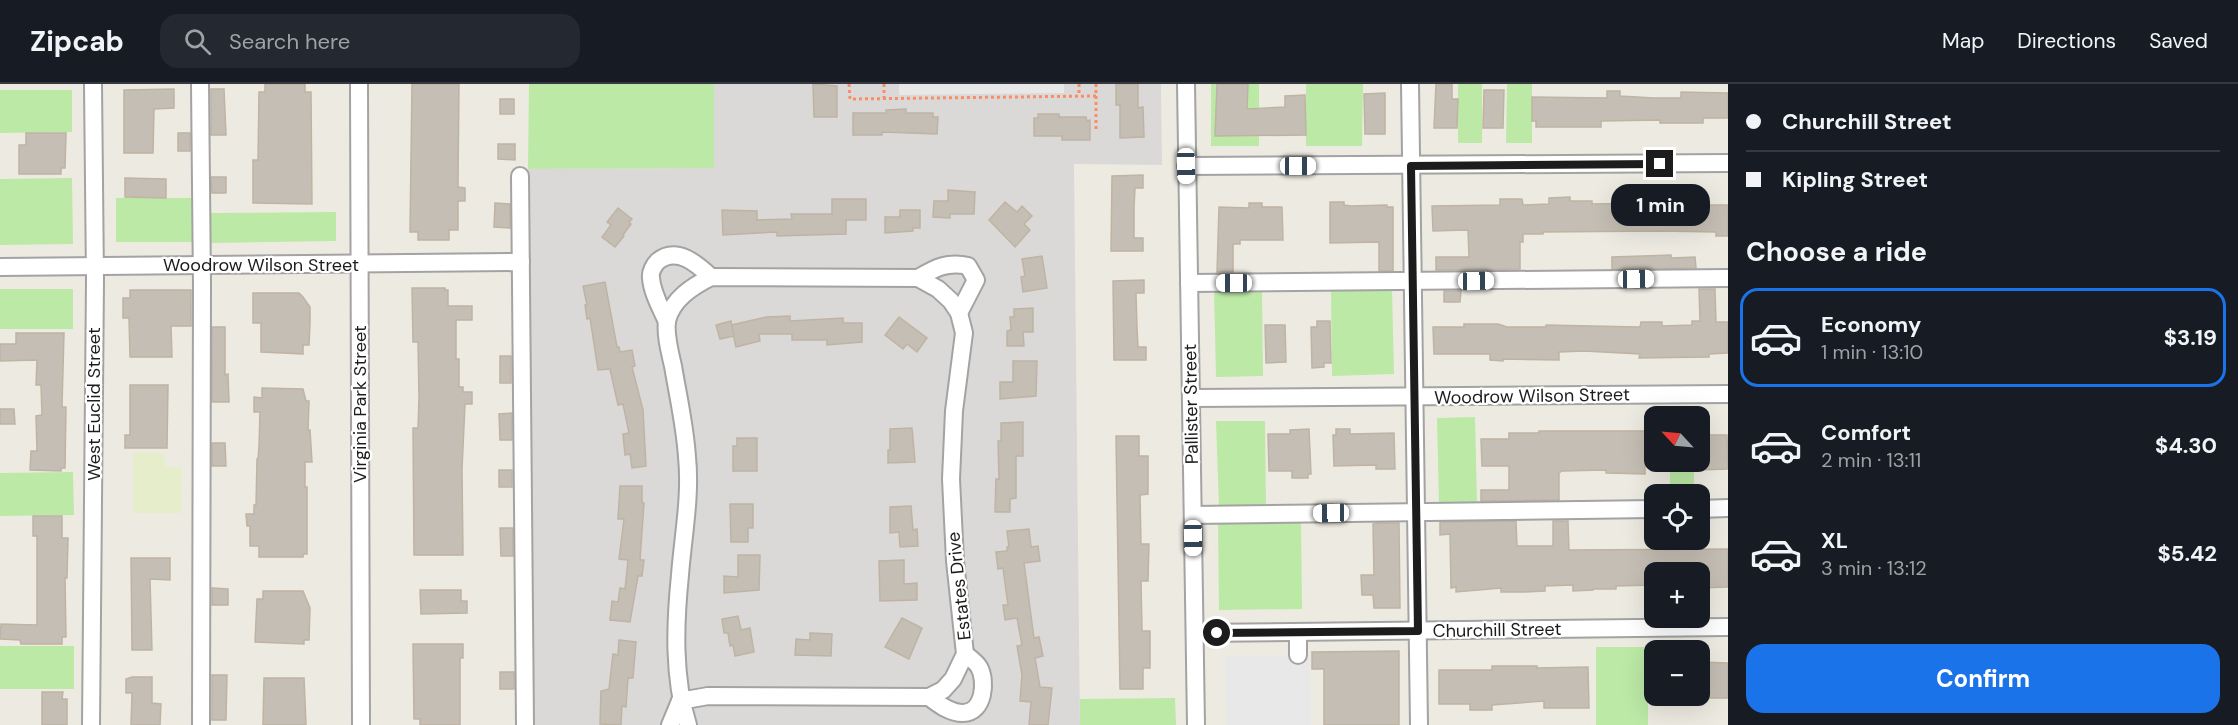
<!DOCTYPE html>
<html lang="en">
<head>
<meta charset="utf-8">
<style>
  :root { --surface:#171b24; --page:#242831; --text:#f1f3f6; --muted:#9ea1a6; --line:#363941; --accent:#1a73e8 }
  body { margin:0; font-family:"DM Sans",sans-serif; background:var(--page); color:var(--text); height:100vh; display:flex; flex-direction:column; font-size:22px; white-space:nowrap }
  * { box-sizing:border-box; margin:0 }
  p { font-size:20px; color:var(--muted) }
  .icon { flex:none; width:33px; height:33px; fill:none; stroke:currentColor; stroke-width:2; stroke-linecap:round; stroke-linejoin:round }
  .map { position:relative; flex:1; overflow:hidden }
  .side { display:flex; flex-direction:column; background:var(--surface); width:510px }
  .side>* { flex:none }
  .banner { display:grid; align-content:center; height:132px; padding:0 18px; background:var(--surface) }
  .needle { width:39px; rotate:296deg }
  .controls { position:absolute; left:1644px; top:322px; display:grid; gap:12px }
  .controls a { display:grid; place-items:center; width:66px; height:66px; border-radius:12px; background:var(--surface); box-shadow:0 6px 24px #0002; font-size:30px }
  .end { position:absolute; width:27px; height:27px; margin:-14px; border:8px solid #1c1c1c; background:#fff; box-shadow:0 0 0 3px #fff }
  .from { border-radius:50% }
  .bubble { position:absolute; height:42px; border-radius:18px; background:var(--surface); box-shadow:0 6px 24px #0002; font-size:20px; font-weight:700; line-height:42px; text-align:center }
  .car { position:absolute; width:18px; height:36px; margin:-18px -9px; border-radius:8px; box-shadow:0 0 4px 2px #0007; background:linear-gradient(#fff 24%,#345 0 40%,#fff 0 76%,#345 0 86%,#fff 0) }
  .banner b { display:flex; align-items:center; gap:21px; height:57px; font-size:22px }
  .banner b+b { border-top:2px solid var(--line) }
  .banner i { width:15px; height:15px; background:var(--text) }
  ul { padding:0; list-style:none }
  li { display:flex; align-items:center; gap:18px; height:99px; margin:0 12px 9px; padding:0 6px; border:3px solid transparent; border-radius:18px }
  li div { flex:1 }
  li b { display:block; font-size:22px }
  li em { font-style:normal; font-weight:700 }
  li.on { border-color:var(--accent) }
  li>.icon { width:54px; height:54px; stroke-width:1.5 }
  h2 { padding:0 18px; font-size:27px; line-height:72px }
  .cta { display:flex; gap:12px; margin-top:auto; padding:12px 18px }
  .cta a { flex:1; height:69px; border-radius:18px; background:var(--accent); color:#fff; font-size:24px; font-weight:700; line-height:69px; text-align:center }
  header { display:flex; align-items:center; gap:36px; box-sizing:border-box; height:84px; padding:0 30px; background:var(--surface); border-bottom:2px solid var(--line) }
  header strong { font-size:28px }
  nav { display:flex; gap:33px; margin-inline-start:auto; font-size:21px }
  .search { width:420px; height:54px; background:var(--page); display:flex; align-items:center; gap:15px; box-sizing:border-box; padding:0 21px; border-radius:18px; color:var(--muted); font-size:22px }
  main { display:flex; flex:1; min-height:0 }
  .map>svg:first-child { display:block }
  .residential { fill:#dad9d8 }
  .farmland { fill:#e5edcb }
  .grass { fill:#bce9a6 }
  .parking { fill:#e8e8e8 }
  .building { fill:#c5beb4; stroke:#bfb4a3; stroke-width:1.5 }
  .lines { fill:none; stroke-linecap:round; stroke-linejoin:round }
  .minor-casing { stroke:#a3a3a3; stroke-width:20 }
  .path { stroke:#fa8d65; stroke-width:3; stroke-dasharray:3 3; stroke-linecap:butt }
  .minor { stroke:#fff; stroke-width:16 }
  .route { stroke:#1c1c1c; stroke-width:8 }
  .labels { text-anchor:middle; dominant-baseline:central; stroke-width:4.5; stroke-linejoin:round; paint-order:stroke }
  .street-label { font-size:18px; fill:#1c1c1c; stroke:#fff }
</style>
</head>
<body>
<header>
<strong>Zipcab</strong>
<div class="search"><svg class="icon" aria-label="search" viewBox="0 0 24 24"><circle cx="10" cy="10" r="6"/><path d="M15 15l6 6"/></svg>Search here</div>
<nav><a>Map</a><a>Directions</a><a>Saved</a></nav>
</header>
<main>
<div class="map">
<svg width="1728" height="641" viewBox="0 0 1728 641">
  <rect width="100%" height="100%" fill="#edebe1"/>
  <polygon class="residential" points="714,0 1161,0 1162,81 1074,80 1080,641 532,641 528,85 714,84"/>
  <polygon class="farmland" points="133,369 164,369 165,383 181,383 181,429 133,429"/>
  <g class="grass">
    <polygon points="529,0 714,0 714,84 528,85"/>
    <rect x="1211" y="0" width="48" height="62"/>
    <polygon points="1306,0 1363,0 1362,62 1306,62"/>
    <rect x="1458" y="0" width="24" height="59"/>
    <polygon points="1507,0 1532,0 1532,59 1506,59"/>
    <polygon points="0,6 72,6 72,48 0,49"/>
    <polygon points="72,94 73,160 0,161 0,95"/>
    <rect x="116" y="114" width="77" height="44"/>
    <polygon points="336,128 336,157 209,159 209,129"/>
    <polygon points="1392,204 1394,290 1332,292 1331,205"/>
    <rect x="0" y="205" width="73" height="40"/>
    <polygon points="1262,205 1263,292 1216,293 1214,206"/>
    <polygon points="1475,333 1477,420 1439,420 1437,334"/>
    <polygon points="1216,337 1265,337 1266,423 1219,424"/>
    <rect x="1670" y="378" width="24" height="33"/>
    <polygon points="73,388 74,431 0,432 0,389"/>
    <polygon points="1301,437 1302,525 1219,526 1218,439"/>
    <rect x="0" y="562" width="74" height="43"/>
    <rect x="1596" y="563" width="52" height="78"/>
    <polygon points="1175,614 1176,641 1080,641 1080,615"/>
  </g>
  <g class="parking">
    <polygon points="899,0 1064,0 1064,9 899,11"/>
    <polygon points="1310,571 1311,641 1226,641 1225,572"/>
  </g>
  <g class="building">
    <polygon points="265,0 305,0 305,8 311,8 312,120 253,119 253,76 258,76 259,8 265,8"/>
    <polygon points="412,0 459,0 458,103 465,104 465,117 458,117 458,146 449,146 449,156 418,156 418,148 410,148"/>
    <polygon points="813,0 837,2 837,33 814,33"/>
    <polygon points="1116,0 1138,0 1138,24 1143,23 1144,53 1120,54 1120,21 1116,21"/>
    <polygon points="1217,0 1248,0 1247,25 1285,23 1285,12 1305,11 1306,51 1215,52"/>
    <polygon points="1436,0 1452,0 1452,15 1458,15 1457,44 1434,44"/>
    <polygon points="174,5 174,24 154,25 153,69 124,69 124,6"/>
    <polygon points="211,5 224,5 226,51 211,51"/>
    <polygon points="1484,6 1504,6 1503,44 1483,44"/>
    <polygon points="1607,7 1620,7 1620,12 1654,14 1681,14 1681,8 1728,9 1728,34 1703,34 1703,39 1660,39 1660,36 1601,37 1601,43 1536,43 1536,37 1532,37 1532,13 1607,14"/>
    <polygon points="1385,9 1385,50 1365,50 1364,10"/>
    <rect x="500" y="15" width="14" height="15"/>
    <polygon points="906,25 906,29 933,29 933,33 938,33 937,50 882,48 882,51 853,51 853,29 886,29 886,26"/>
    <polygon points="1038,30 1059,30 1059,33 1086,33 1087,37 1090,36 1090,56 1062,56 1062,52 1034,52 1034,34 1038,34"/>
    <polygon points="26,49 66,49 65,84 61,84 61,90 19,90 19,61 26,61"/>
    <rect x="178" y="49" width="12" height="18"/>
    <polygon points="498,60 515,60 515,76 498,75"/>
    <polygon points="1143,91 1143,104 1135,104 1134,124 1134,154 1143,154 1143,167 1111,167 1112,92"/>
    <polygon points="211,93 226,93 226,109 212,109"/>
    <polygon points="125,94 166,95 166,114 125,113"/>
    <polygon points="948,106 975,108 974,130 950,130 950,134 933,133 934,117 948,117"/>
    <polygon points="1570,113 1570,117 1592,117 1592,120 1652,119 1652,121 1704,118 1704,121 1728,121 1728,152 1716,152 1716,148 1660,147 1543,148 1543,150 1523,150 1523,158 1520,158 1520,185 1436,186 1436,173 1469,173 1468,146 1433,147 1432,122 1500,121 1500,115 1522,115 1523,121 1549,120 1549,114"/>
    <polygon points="832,115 866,115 866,136 846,136 846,150 777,152 777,148 723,151 722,126 757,127 757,136 792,135 791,130 832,130"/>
    <polygon points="1005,118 1017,128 1022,122 1032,132 1024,140 1030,146 1015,163 989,136"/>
    <polygon points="1330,118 1344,118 1344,121 1351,122 1387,121 1387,123 1393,123 1393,187 1379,187 1379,158 1330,159"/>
    <polygon points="495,119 510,120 510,144 494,143"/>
    <polygon points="1249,119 1262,119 1262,123 1282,123 1283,156 1240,156 1240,160 1233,160 1233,188 1217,188 1219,123 1249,124"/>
    <polygon points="618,124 632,135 629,138 631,140 623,151 624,152 615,163 602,153 611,141 607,138"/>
    <polygon points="900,126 920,126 920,144 913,144 913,147 885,149 885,133 900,133"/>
    <polygon points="1671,171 1671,174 1695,173 1696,184 1612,185 1612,173"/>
    <polygon points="1042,172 1047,204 1023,208 1021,193 1025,192 1022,175"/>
    <polygon points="1144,196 1144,209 1136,209 1137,243 1138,263 1146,263 1146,276 1114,276 1113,197"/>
    <polygon points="605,198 617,263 619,263 620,268 632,266 635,282 632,283 643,326 646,382 632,384 630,370 625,371 623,350 629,349 623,320 618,321 610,285 598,286 590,234 587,235 585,221 587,221 583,202"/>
    <polygon points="412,204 445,204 445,206 448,206 448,222 472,222 472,236 456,236 456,275 459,275 459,303 463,303 463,308 472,308 472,320 465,320 462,385 463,471 414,471 413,344 418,344 419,314 418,258 413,258"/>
    <polygon points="1699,205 1715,205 1716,238 1728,238 1728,269 1709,270 1709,273 1639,274 1640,270 1584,267 1559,268 1559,276 1503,275 1503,277 1490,276 1490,270 1434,270 1433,243 1464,243 1464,240 1498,240 1507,243 1546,243 1546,241 1640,243 1641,238 1662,238 1662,242 1692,241 1692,237 1700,237"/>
    <polygon points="130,206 191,206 191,242 171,242 172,273 130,273 129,234 123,234 123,214 130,214"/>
    <polygon points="1444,207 1461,207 1460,218 1444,218"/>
    <polygon points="253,209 299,209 303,213 310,223 310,239 309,261 303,261 303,270 261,268 261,239 253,239"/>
    <polygon points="1033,224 1033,248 1023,248 1024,262 1007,262 1007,247 1011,246 1010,233 1014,233 1014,225"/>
    <polygon points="790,232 790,237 843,234 843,239 862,239 862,258 827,261 827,256 792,256 792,250 759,250 760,257 736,263 731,241 766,233"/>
    <polygon points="899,233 927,254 917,268 907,260 903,265 885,251"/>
    <polygon points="731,237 734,252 720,255 716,241"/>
    <polygon points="1317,237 1330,237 1331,279 1324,279 1324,283 1312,284 1311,243 1317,243"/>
    <polygon points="1265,241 1285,241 1286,278 1266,279"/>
    <polygon points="212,243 225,243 225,291 228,290 229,318 212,318"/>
    <polygon points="16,249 64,249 62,323 66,323 65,384 61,384 61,387 30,386 31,367 37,367 36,332 42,331 41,301 36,301 37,276 0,277 0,260 16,260"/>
    <rect x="500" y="272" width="11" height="27"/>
    <polygon points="1013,277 1037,277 1036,312 1000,315 1000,298 1013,298"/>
    <polygon points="130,301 168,301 167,364 125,364 125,351 130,351"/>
    <polygon points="262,304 303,305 306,317 309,317 308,346 310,346 312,378 305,378 305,403 307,403 307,470 303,470 303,473 259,473 259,462 250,462 250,442 247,442 246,430 254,430 254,421 256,421 257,375 258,375 259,362 260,328 254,328 254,313 262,314"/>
    <polygon points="0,325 14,325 15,340 0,340"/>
    <polygon points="512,329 512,356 500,356 499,330"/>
    <polygon points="1023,338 1023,372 1016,372 1016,414 1010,415 1010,428 995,428 996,395 999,395 998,357 1001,357 1001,339"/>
    <polygon points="912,344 915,378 888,379 888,366 890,366 890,345"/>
    <polygon points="1309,345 1311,390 1308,390 1308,394 1292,394 1292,387 1269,387 1268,350 1290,350 1290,346"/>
    <polygon points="1336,345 1350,345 1350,350 1394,349 1395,385 1376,385 1376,381 1334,382 1333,351 1336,351"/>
    <polygon points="1539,347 1645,347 1645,354 1654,354 1654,377 1645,377 1645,390 1606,389 1606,386 1562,387 1559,389 1559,416 1481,417 1481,406 1509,406 1509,382 1482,382 1481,355 1509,355 1509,349 1539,349"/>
    <polygon points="1700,351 1727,351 1728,385 1700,386"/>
    <polygon points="1116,352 1139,352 1139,372 1148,372 1148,410 1140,411 1141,460 1149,460 1148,497 1141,497 1142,547 1150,547 1150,584 1143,584 1143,605 1120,605"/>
    <polygon points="737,354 757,354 757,387 733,387 733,362 737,362"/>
    <polygon points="212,359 225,359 226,382 212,382"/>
    <rect x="499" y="386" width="13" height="17"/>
    <polygon points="620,402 642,402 642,419 644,419 640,476 644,476 642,492 638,492 630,538 610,536 612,517 618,518 620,504 625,505 628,476 619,475 624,435 618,435"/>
    <polygon points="730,420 753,420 753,444 748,444 748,458 731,458"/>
    <polygon points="911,422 913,446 917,445 918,462 900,463 899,448 890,449 890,423"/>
    <polygon points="33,432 62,432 62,454 68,454 67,494 65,494 66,553 62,553 62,560 21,560 20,556 0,555 1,540 37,541 37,452 33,452"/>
    <polygon points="1516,437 1517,462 1553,462 1553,437 1568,437 1569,466 1728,465 1728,503 1700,504 1700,489 1654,489 1654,501 1616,502 1616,505 1593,505 1593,506 1573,507 1573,501 1545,502 1545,507 1525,508 1501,508 1501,504 1456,508 1456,503 1451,504 1450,450 1440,451 1440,438"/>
    <polygon points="1377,439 1399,439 1400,524 1374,524 1373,511 1362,511 1361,491 1374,491 1373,440"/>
    <polygon points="500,444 513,444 513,472 501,472"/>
    <polygon points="1029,445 1031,463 1038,462 1040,477 1024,479 1034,554 1039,553 1043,572 1035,574 1040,603 1052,604 1048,641 1029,641 1031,618 1020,617 1022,591 1017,562 1022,561 1017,534 1005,536 1003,521 1008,521 1003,484 998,485 996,468 1007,467 1007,463 1009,463 1007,447"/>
    <polygon points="738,471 760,471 759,506 724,509 724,492 738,493"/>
    <polygon points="131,474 170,474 170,496 150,495 152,566 132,566"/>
    <polygon points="904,476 904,500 917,499 917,516 880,517 879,477"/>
    <polygon points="212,504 228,505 228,521 212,521"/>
    <polygon points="420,506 461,506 461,517 467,517 467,529 421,530"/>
    <polygon points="263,507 303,507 310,524 309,556 304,556 304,560 255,558 257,515 263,515"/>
    <polygon points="738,532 741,546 750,544 754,568 735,572 733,561 730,562 728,549 724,549 722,535"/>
    <polygon points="902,534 922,544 909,575 885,563"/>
    <polygon points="810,549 832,550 831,572 795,571 796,555 810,556"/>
    <polygon points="619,556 636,558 633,594 628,594 626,623 622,622 621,641 600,640 601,607 609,605 613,570 618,571"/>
    <polygon points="413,560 463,560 463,574 460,574 460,641 420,641 420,635 414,635"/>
    <polygon points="1399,567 1399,641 1324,641 1324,585 1312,585 1312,568"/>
    <polygon points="1700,578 1728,579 1728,614 1700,614"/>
    <polygon points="1492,582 1537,582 1537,584 1588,583 1589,624 1544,624 1544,617 1492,621 1492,626 1470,626 1470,620 1439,620 1439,586 1492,586"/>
    <rect x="500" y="588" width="14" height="17"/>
    <polygon points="212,591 227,591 226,636 212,636"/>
    <polygon points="132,593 152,593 152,619 161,620 160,641 131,641 132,609 126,609 126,595"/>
    <polygon points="264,594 304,594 306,641 263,641"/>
    <polygon points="42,608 63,608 62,615 67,615 67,641 42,641"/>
  </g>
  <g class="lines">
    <defs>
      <g id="minor">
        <polyline points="200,0 202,202 201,641"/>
        <polyline points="359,0 361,641"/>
        <polyline points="1186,0 1196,641"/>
        <polyline points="1410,0 1419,641"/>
        <polyline points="1186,82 1728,79"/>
        <polyline points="520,92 525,641"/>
        <polyline points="0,183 521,178"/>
        <path d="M918,194c17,-10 30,-17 50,-12l8,14 -17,33"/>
        <polyline points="1189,199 1728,194"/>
        <path d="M667,238c-6,-14 -15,-29 -16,-44 -1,-6 3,-13 7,-17 19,-15 39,3 53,16"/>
        <polyline points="1192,314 1728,310"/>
        <polyline points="1700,425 1728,424"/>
        <polyline points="1193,431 1654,425"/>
        <polyline points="1195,549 1728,543"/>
        <polyline points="1298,571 1298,548"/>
        <path d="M929,613c9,7 21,16 34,16 21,0 24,-32 16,-46 -3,-5 -9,-9 -14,-13"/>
        <path d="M680,617l28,-5 221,1 14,-7 10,-11 12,-25 -10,-93 -4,-82 3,-68 10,-78 -5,-20 -8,-12 -13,-12 -20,-11 -207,-1c-18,9 -39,22 -44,44 -2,13 3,32 6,45 5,30 12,60 14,91 4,39 -4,79 -7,118 -5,49 -7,103 8,150"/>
        <polyline points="91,641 95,196 93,0"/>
        <polyline points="670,641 680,617"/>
      </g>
    </defs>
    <use href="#minor" class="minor-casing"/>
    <g class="path">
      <polyline points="849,0 850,15 1096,12"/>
      <polyline points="884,0 884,14"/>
      <polyline points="1079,0 1079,12"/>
      <polyline points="1096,0 1096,45"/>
    </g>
    <use href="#minor" class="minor"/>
  </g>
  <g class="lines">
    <polyline class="route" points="1217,549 1418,547 1411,82 1660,80"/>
  </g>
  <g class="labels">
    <g class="street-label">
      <text x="261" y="181">Woodrow Wilson Street</text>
      <text transform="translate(1532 312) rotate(-1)">Woodrow Wilson Street</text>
      <text transform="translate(94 320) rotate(-90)">West Euclid Street</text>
      <text transform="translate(360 320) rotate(-90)">Virginia Park Street</text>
      <text transform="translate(1191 320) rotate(-91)">Pallister Street</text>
      <text transform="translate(959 502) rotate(-96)">Estates Drive</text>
      <text transform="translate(1497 546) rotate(-1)">Churchill Street</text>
    </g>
  </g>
</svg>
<div class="controls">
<a><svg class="needle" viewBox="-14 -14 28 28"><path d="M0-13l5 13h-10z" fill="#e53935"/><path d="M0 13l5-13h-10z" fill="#9ea1a6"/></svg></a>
<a><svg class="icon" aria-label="locate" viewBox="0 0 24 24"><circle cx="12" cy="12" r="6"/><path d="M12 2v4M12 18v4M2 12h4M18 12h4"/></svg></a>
<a>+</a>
<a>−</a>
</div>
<i class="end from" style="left:1217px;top:549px"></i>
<i class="end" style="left:1660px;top:80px"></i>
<div class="bubble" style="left:1611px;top:100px;width:99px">1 min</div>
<i class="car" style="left:1186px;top:82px;rotate:179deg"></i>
<i class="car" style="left:1298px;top:82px;rotate:90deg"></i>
<i class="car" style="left:1636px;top:195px;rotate:89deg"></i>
<i class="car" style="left:1476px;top:197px;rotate:89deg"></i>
<i class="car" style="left:1234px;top:199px;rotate:270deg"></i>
<i class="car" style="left:1331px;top:429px;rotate:269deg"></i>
<i class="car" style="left:1193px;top:454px;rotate:179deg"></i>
</div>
<section class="side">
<div class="banner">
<b><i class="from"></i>Churchill Street</b>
<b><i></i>Kipling Street</b>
</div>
<h2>Choose a ride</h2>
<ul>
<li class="on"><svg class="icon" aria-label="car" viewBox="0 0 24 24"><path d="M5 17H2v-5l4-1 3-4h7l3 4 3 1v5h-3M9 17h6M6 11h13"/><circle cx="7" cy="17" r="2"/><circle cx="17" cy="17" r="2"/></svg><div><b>Economy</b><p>1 min · 13:10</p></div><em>$3.19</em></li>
<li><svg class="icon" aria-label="car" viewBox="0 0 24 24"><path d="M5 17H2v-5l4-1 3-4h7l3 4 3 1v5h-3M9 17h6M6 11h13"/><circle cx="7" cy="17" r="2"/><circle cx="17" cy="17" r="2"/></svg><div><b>Comfort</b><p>2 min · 13:11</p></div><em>$4.30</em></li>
<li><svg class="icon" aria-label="car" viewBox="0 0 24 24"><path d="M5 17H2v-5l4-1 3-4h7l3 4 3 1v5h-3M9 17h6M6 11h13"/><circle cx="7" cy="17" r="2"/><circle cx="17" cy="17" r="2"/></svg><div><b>XL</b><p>3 min · 13:12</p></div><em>$5.42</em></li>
</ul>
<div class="cta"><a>Confirm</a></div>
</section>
</main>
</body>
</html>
